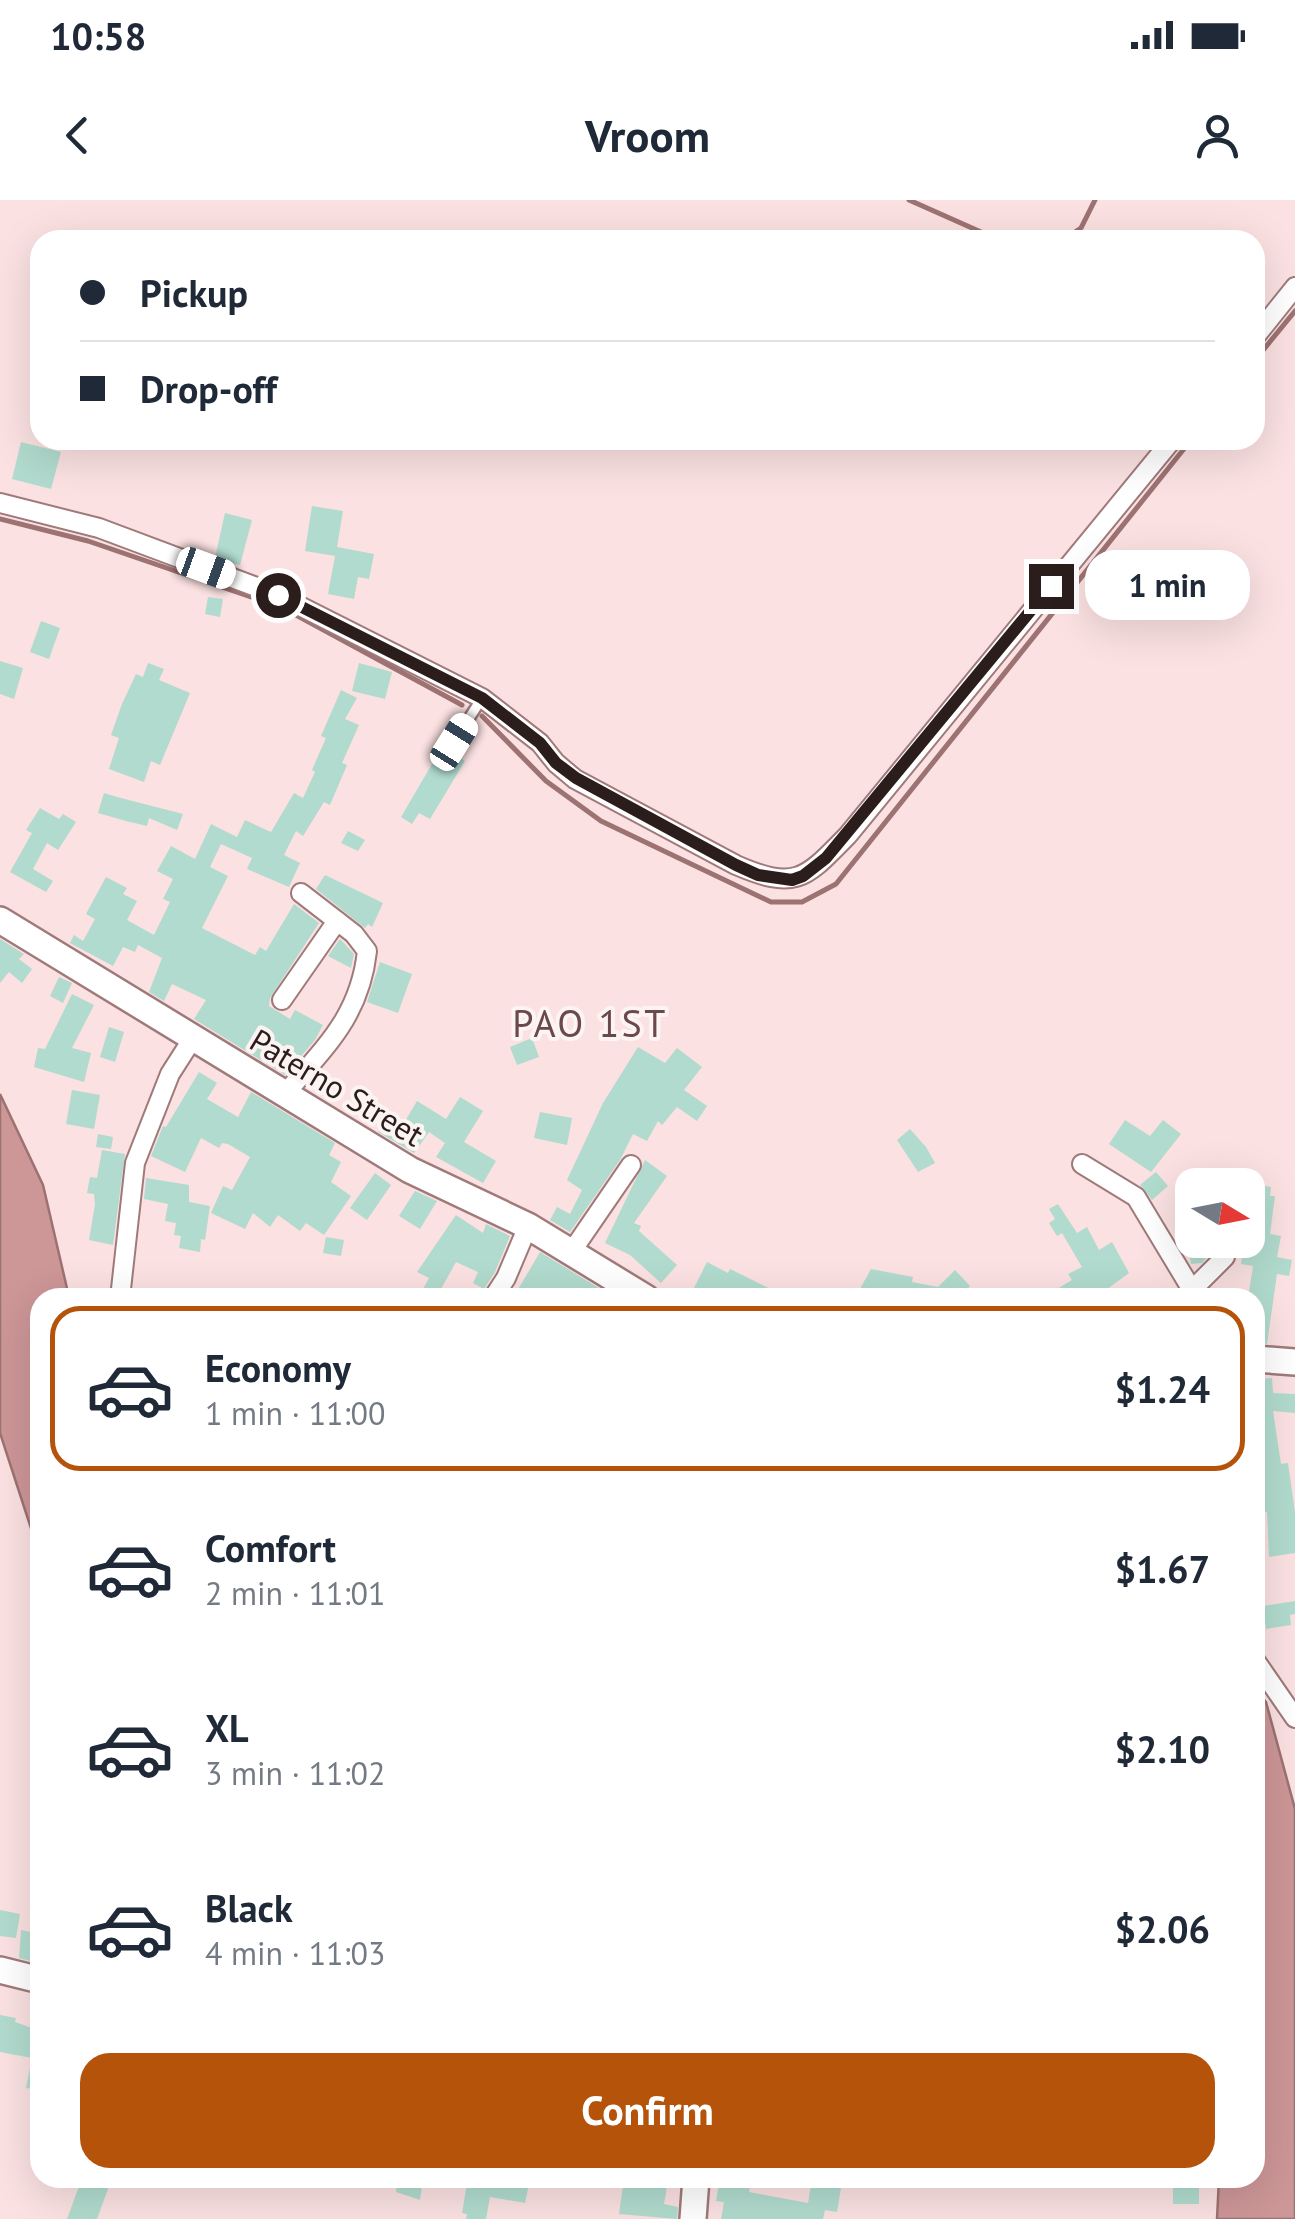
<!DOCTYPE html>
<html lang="en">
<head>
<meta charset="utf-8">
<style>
  :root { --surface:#fff; --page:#f2f2f3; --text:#1f2937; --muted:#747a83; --line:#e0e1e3; --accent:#b45309 }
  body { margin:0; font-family:"PT Sans",sans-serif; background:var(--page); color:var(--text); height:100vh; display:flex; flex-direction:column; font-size:38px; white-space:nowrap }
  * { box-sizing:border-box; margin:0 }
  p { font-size:32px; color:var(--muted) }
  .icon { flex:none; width:55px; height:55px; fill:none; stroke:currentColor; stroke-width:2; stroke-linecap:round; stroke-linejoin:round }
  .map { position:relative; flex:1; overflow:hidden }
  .sheet { position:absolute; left:30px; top:1088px; width:1235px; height:900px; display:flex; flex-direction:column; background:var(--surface); border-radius:30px; box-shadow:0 10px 40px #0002 }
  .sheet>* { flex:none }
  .hud { position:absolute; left:30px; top:30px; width:1235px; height:220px; border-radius:30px; box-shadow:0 10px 40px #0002; display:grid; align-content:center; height:220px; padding:0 50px; background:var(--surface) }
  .needle { width:65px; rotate:100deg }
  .fabs { position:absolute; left:1175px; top:968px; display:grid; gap:20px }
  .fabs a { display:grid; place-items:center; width:90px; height:90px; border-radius:20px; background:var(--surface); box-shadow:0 10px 40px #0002; font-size:50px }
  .end { position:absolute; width:45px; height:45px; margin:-22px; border:12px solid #2c1d1d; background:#fff; box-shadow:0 0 0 5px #fff }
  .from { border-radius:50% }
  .bubble { position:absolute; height:70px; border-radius:30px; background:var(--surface); box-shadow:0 10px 40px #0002; font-size:32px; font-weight:700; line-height:70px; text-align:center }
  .car { position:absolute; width:30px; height:60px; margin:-30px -15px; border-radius:12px; box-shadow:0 0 8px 2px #0007; background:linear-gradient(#fff 24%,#345 0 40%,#fff 0 76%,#345 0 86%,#fff 0) }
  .hud b { display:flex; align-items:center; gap:35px; height:95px; font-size:38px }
  .hud b+b { border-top:2px solid var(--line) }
  .hud i { width:25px; height:25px; background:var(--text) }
  ul { padding:18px 0 0; list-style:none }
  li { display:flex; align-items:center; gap:30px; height:165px; margin:0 20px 15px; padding:0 30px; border:5px solid transparent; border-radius:30px }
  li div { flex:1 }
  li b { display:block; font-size:38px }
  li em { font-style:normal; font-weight:700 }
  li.active { border-color:var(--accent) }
  li>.icon { width:90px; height:90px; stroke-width:1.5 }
  .button { display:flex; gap:20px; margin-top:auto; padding:20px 50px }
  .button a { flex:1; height:115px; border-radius:30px; background:var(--accent); color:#fff; font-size:40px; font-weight:700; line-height:115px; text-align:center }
  .status { display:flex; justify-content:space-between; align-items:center; height:70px; padding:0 50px; background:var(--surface); direction:ltr }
  .status svg { height:28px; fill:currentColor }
  header { display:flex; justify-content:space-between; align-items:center; height:130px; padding:0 50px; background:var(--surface); font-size:45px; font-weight:700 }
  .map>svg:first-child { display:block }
  .water { fill:#cd9697; stroke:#9d7272; stroke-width:2.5 }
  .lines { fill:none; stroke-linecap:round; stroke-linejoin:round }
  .stream { stroke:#9d7272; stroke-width:5 }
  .building { fill:#b1dbce }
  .lane-casing { stroke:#a07a7b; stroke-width:14 }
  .street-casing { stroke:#a07a7b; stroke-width:22 }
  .secondary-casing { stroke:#a07a7b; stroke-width:30 }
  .lane { stroke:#fff; stroke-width:9 }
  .street { stroke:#fff; stroke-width:18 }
  .secondary { stroke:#fff; stroke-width:25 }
  .route { stroke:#2c1d1d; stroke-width:12 }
  .labels { text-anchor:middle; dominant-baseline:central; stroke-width:8; stroke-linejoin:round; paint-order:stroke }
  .street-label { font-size:32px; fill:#2c1d1d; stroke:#fcf3f3 }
  .quarter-label { font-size:38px; letter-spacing:2.5px; fill:#6b4849; stroke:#fcf3f3 }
</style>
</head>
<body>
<div class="status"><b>10:58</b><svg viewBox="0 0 49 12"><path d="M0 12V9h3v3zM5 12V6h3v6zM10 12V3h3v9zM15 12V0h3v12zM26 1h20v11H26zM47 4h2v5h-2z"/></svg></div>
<header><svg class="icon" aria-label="back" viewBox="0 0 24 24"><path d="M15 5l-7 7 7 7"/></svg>Vroom<svg class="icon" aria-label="person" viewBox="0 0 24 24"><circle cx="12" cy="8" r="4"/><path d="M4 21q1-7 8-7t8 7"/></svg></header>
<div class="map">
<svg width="1295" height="2019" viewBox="0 0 1295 2019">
  <rect width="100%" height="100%" fill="#fbe1e1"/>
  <g class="water">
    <polygon points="0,894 43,985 69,1097 40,1098 40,1356 0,1233"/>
    <polygon points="1255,1489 1266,1502 1295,1609 1295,2019 1217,2019 1219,1978 1255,1978"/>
  </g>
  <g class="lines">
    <g class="stream">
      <polyline points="909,0 999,40"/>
      <polyline points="1063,40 1081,28 1095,0"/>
      <polyline points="1255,160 1295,111"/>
      <polyline points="0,319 88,341 283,408 462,505"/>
      <polyline points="482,516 546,581 601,621 771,702 802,702 836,684 1191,240"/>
    </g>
  </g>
  <g class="building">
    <polygon points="21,242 61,252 51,289 12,279"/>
    <polygon points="312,306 343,311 337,347 374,354 369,379 358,377 354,399 328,394 335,356 305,351"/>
    <polygon points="225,313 252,320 240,365 215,358"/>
    <polygon points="208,397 223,399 220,417 205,414"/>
    <polygon points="41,421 60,428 49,459 30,452"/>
    <polygon points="0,461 23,468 14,499 0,494"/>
    <polygon points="148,463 164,469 159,480 190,493 160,565 151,561 144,582 109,569 119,538 111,535 122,504 136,474 143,477"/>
    <polygon points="359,463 392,472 385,499 352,491"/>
    <polygon points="341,490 357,498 345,519 359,525 342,563 347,565 330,605 324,602 303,636 296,631 284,655 300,663 289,687 247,669 252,658 221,644 210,667 228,676 202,728 255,755 260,747 266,751 294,704 319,723 270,798 269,806 290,819 295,810 323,825 315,840 285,875 194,819 206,800 172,784 164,801 149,792 162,758 138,745 135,752 123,747 113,766 70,743 74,735 83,741 95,719 86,714 106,677 127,688 123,694 137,701 127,720 154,735 170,702 163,699 173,679 157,671 171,646 195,659 211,624 237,637 245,620 271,632 294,593 303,598 315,572 312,570 326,538 321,536"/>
    <polygon points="442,547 465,561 430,619 419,613 412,624 401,617"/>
    <polygon points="104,593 117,597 183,614 177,630 149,618 147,626 126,621 98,613"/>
    <polygon points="40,608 59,619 63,614 76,622 58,650 47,643 33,669 53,681 46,692 10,672 32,633 26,630"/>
    <polygon points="348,631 365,640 358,651 341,643"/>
    <polygon points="325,675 383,703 372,727 368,724 365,728 316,689"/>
    <polygon points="0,739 24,754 19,759 32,769 22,783 9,772 0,783"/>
    <polygon points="340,739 354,754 351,768 328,756"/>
    <polygon points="380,762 412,774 398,813 367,802"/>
    <polygon points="59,777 72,783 63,803 50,796"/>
    <polygon points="72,794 94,805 72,848 91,853 84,882 34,867 38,848 45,849"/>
    <polygon points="109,827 124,832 115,862 100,857"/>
    <polygon points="532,838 539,857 517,865 510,847"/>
    <polygon points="638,847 665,863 677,848 702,867 684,890 707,906 697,921 677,907 662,925 658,921 647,941 633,934 620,960 570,1032 550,1020 557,1007 570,1014 582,990 567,980 603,903"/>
    <polygon points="199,872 217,883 207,899 238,917 251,892 335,943 329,955 341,962 331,982 351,996 324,1035 306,1023 300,1031 278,1015 270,1027 253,1013 245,1029 211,1013 223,986 232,990 250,957 228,944 222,943 219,948 201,938 185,972 151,956 163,926 166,927"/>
    <polygon points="72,890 100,895 94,929 66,924"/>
    <polygon points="460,897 483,911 464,942 496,961 483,983 436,957 445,943 429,932 414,953 378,932 386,920 397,926 400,920 404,923 417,901 446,919"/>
    <polygon points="540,912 572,918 567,945 534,938"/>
    <polygon points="1125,920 1150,936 1163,920 1181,934 1151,972 1109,944"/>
    <polygon points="910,929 926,947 935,963 918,972 897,940"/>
    <polygon points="98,934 113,937 111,949 96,947"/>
    <polygon points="102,950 125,954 113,1045 89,1040 95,1004 94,994 87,993 90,977 97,978"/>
    <polygon points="645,960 667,976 634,1023 641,1026 639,1031 677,1065 661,1083 630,1055 605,1043"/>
    <polygon points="1156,972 1168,986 1152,1000 1140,985"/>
    <polygon points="375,973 391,985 367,1020 350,1008"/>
    <polygon points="146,978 189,985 189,1002 210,1006 205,1040 201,1039 200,1052 179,1048 181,1036 174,1035 176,1023 165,1021 168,1004 144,999"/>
    <polygon points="1259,985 1271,987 1270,996 1275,996 1270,1034 1281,1036 1277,1057 1292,1060 1289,1076 1277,1074 1267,1144 1255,1143 1255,1098 1248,1098 1253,1066 1241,1064 1244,1040 1248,1040 1249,993 1258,995"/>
    <polygon points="415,991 437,1001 420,1029 399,1016"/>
    <polygon points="1058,1004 1077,1033 1087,1027 1099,1050 1112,1042 1129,1073 1095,1098 1061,1098 1057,1089 1072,1080 1068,1074 1082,1067 1062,1033 1057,1036 1049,1023 1055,1019 1049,1009"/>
    <polygon points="456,1015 483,1033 486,1024 510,1036 495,1072 484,1089 473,1083 478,1072 456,1062 436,1098 418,1098 429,1078 417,1072"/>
    <polygon points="326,1037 344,1040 341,1056 323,1053"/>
    <polygon points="1206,1040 1208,1056 1202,1063 1191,1064 1187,1042"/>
    <polygon points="540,1052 602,1090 598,1098 513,1098"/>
    <polygon points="707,1062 728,1073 730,1069 789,1098 689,1098"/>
    <polygon points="871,1069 913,1077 912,1082 938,1087 955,1070 970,1086 960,1098 855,1098"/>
    <polygon points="1272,1178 1273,1193 1295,1194 1295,1213 1273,1211 1281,1264 1288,1263 1295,1312 1295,1353 1269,1357 1267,1312 1261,1313 1259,1303 1255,1305 1255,1179"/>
    <polygon points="1295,1401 1295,1414 1290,1415 1291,1425 1266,1429 1263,1406"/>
    <polygon points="0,1710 20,1714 16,1738 0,1736"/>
    <polygon points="21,1730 40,1734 34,1762 19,1758"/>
    <polygon points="0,1815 16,1818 15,1822 40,1831 40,1890 26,1888 32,1858 0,1852"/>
    <polygon points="82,1978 112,1978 97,2019 67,2019"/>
    <polygon points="398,1978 423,1979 420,2000 396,1992"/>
    <polygon points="468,1978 530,1979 525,2003 490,1997 486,2019 466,2019 467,2014 462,2013"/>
    <polygon points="624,1978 668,1981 664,2004 678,2007 677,2019 619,2014"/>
    <polygon points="720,1978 752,1978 749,1992 808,2003 812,1978 842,1982 837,2012 825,2010 823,2019 721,2019 724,2002 716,2001"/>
    <rect x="1173" y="1978" width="26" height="26"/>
  </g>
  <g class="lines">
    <defs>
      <polyline id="lane" points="454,542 482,498"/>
      <g id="street">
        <polyline points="1255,137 1295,87"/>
        <path d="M0,303l99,25 179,67 204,103 58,45 16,20 19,16 161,86c60,26 69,14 112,-30l324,-395"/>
        <polyline points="282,800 337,721"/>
        <path d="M285,894c40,-47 75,-78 82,-143l-13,-17 -53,-41"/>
        <polyline points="1082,964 1136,997 1192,1090"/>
        <polyline points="572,1051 631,965"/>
        <polyline points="1189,1097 1192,1090 1225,1057"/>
        <polyline points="120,1098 135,963 170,874 193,838"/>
        <polyline points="493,1098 506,1078 528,1026"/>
        <polyline points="1255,1460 1295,1518"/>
      </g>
      <g id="secondary">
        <polyline points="0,720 410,970 528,1026 646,1098"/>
        <polyline points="1255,1159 1295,1162"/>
        <polyline points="0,1770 40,1780"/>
        <polyline points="693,2019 696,1978"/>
      </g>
    </defs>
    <use href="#lane" class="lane-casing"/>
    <use href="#street" class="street-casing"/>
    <use href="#secondary" class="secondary-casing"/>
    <use href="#lane" class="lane"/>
    <use href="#street" class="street"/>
    <use href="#secondary" class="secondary"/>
  </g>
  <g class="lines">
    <polyline class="route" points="278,395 482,498 540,543 556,563 576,578 736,665 758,675 792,680 803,676 826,658 1051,386"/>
  </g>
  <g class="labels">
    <g class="street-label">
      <text transform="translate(337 887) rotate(31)">Paterno Street</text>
    </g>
    <g class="quarter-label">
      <text x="590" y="822">PAO 1ST</text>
    </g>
  </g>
</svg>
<div class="fabs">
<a><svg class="needle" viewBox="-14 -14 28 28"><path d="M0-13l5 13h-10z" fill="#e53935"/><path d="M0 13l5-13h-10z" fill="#747a83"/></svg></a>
</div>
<i class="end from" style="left:278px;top:395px"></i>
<i class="end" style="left:1051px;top:386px"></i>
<div class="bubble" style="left:1085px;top:350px;width:165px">1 min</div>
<i class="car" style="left:206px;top:368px;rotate:110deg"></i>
<i class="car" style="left:454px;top:542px;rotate:32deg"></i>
<div class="hud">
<b><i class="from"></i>Pickup</b>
<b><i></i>Drop-off</b>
</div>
<section class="sheet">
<ul>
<li class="active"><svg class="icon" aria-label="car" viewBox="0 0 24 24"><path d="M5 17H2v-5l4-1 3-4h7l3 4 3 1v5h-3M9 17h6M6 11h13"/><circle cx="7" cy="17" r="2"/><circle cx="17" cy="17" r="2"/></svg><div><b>Economy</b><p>1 min · 11:00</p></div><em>$1.24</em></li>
<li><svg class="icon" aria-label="car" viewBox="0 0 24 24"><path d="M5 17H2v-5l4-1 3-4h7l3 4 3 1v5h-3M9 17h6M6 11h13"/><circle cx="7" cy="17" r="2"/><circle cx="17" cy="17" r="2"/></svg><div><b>Comfort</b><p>2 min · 11:01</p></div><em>$1.67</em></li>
<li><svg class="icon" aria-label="car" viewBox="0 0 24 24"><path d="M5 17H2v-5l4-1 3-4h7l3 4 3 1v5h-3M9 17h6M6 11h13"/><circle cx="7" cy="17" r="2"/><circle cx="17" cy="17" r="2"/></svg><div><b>XL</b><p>3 min · 11:02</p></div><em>$2.10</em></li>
<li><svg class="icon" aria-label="car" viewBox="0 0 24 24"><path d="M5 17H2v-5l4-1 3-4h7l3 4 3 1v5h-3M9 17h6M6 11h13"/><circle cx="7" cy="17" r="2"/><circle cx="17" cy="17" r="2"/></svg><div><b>Black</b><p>4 min · 11:03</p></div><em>$2.06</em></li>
</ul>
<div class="button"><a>Confirm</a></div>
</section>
</div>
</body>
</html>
